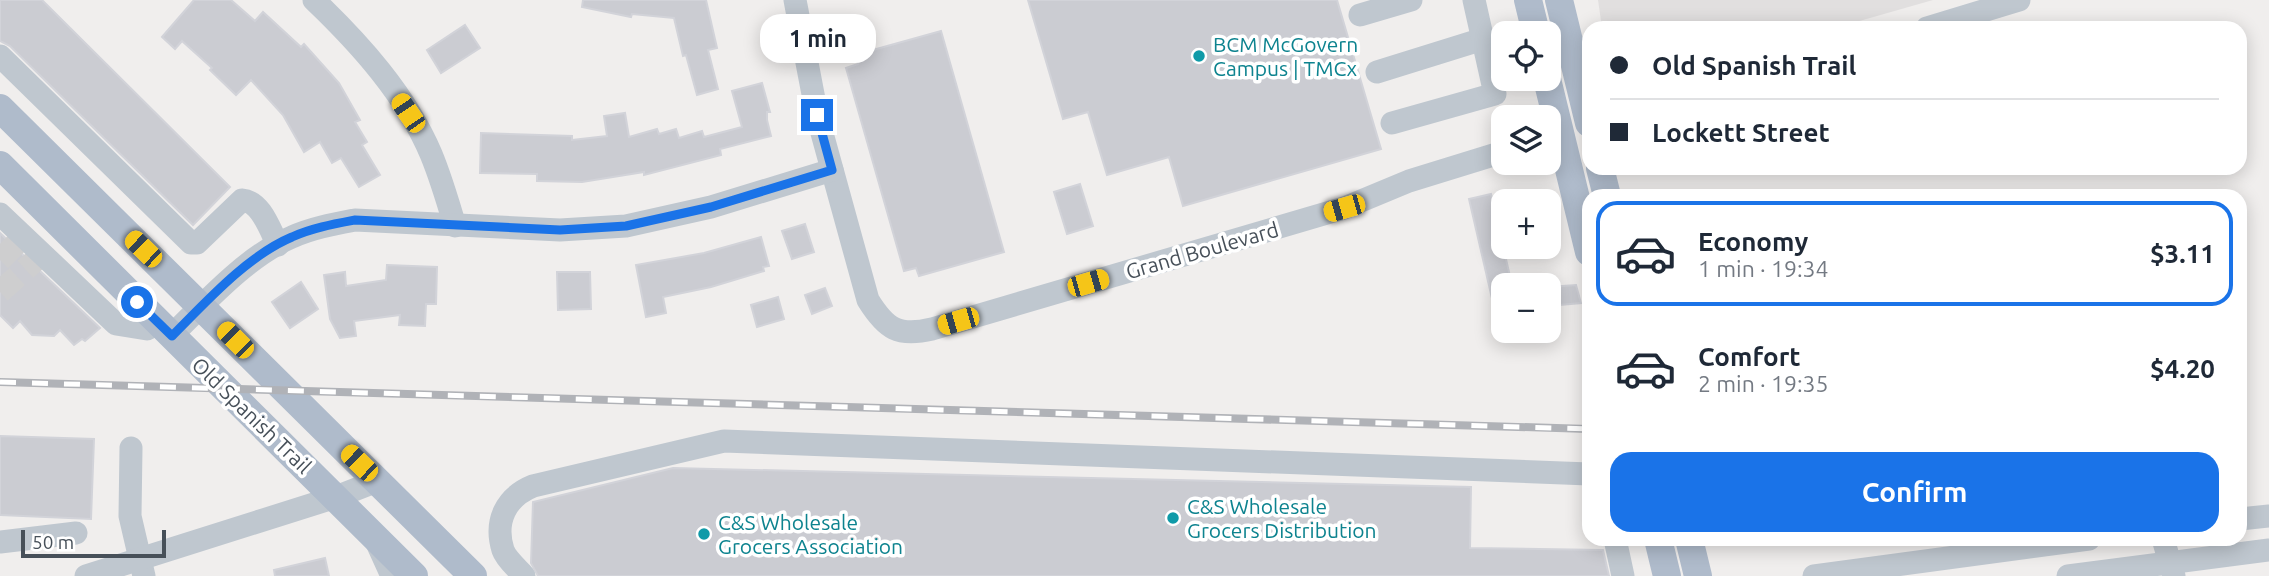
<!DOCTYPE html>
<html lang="en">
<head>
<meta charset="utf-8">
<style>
  :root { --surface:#fff; --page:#f6f6f7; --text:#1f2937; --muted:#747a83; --line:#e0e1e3; --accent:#1a73e8 }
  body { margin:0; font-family:Ubuntu,sans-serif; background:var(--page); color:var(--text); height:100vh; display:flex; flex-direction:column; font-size:26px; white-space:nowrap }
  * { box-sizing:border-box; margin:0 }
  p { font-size:23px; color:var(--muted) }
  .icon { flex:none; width:38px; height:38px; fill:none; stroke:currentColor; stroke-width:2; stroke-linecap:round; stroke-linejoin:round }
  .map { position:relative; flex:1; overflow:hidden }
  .panel { position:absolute; left:1582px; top:189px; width:665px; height:357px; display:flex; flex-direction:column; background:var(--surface); border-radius:21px; box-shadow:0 4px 18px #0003 }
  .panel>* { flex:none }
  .top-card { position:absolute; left:1582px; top:21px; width:665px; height:154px; border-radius:21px; box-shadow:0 4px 18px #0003; display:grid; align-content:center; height:154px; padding:0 28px; background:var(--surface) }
  .controls { position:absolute; left:1491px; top:21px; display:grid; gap:14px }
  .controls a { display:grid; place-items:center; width:70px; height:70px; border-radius:14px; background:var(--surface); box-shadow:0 4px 18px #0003; font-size:35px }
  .scale { position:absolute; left:21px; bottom:18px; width:145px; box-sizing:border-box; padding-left:7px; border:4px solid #475059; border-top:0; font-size:19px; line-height:24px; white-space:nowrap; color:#475059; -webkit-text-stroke:5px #fff; paint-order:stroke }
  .end { position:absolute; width:32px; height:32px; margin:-16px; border:9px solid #1a73e8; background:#fff; box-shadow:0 0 0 4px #fff }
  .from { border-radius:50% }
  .bubble { position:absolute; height:49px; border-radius:21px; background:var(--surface); box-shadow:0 4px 18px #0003; font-size:23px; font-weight:700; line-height:49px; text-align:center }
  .car { position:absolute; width:21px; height:42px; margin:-21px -10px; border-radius:9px; box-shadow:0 0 5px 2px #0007; background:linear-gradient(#f5c518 24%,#345 0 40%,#f5c518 0 76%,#345 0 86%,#f5c518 0) }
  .top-card b { display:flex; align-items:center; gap:24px; height:66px; font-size:26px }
  .top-card b+b { border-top:2px solid var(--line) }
  .top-card i { width:18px; height:18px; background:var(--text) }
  ul { padding:12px 0 0; list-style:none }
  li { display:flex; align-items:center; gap:21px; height:105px; margin:0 14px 10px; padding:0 14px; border:4px solid transparent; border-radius:21px }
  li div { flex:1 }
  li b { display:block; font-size:26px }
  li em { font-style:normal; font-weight:700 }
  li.active { border-color:var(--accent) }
  li>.icon { width:63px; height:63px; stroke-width:1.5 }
  .cta { display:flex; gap:14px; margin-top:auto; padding:14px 28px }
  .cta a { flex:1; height:80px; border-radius:21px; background:var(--accent); color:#fff; font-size:28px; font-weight:700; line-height:80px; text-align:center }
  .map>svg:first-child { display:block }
  .education { fill:#e1dfdf }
  .building { fill:#cbccd2; stroke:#d2d3d9; stroke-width:2 }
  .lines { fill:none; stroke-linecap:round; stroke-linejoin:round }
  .minor-tunnel { stroke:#cececf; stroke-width:23; stroke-dasharray:23 11; stroke-linecap:butt }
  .minor { stroke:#bfc7cf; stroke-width:23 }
  .major { stroke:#afbbcb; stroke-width:28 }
  .rail-casing { stroke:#b0b2b7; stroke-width:8 }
  .rail { stroke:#fff; stroke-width:5; stroke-dasharray:16; stroke-linecap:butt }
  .route { stroke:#1a73e8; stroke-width:9 }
  .culture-dot { fill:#0f9aa8; stroke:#fff; stroke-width:2.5 }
  .labels { text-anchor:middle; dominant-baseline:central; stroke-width:7; stroke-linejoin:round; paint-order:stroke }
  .culture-label { font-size:21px; fill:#0d838f; stroke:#fff; text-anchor:start }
  .street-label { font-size:21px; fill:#475059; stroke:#fff }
</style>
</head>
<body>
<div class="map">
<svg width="2269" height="576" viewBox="0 0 2269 576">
  <rect width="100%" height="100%" fill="#f0eeed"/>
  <polygon class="education" points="1598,0 1933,0 1835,28 1602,28"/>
  <g class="building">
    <polygon points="0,0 42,0 230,187 193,225 10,46 0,41"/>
    <polygon points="194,0 231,0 255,21 263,12 301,47 304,44 339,83 360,120 355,122 367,142 362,145 380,175 359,187 341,158 332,163 320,142 304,152 283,115 251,80 236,95 210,70 212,68 182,41 175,49 162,37"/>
    <polygon points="583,0 706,0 717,48 708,50 718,89 697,95 686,55 683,56 674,18 632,14 631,17 582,7"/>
    <polygon points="1028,0 1337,0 1381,149 1183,206 1169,157 1107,175 1088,112 1063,119"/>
    <polygon points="465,25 480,48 441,73 427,50"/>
    <polygon points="941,31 1004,252 919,276 916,268 904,271 846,68 858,64 855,55"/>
    <polygon points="762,83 770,112 767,112 767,120 771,136 720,149 721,155 644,175 644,172 582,182 537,181 537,174 480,173 481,133 572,136 572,140 607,136 604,116 625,113 629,137 657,129 659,134 676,129 679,138 702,131 704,137 742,127 732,91"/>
    <polygon points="1080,184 1093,226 1067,234 1054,192"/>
    <polygon points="1491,194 1512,285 1503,285 1503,319 1497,320 1469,199"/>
    <polygon points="805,224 814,252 792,259 782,231"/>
    <polygon points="0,233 100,328 85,341 82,339 74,345 60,330 54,336 32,335 20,321 13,328 0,315"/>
    <polygon points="761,237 769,266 763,267 764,271 711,287 663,297 666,313 646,317 636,265 704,253"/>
    <polygon points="387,265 437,267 436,304 426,304 425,326 399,325 400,315 354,321 356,336 340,338 330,319 324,275 345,272 346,286 386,280"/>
    <polygon points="557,272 590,272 591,309 558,310"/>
    <polygon points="301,282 318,309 290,328 272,302"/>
    <polygon points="1576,285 1581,303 1549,306 1549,287"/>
    <polygon points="825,288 832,306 812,314 805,295"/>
    <polygon points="778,297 784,319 757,327 751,305"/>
    <polygon points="0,436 94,439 91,519 0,515"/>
    <polygon points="673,468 1471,487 1470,548 1603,550 1609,576 538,576 531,563 533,502"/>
    <polygon points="325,558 329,576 275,576 274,570"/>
  </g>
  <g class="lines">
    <g class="minor-tunnel">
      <polyline points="0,260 21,239"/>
      <polyline points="0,292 39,257"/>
    </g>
    <g class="minor">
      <path d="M314,0c46,44 92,95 117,154 10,24 17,48 24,72"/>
      <path d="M795,0l22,115 51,185c18,29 30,37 64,29l412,-121 65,-27 94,-29"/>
      <polyline points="1360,15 1411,0"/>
      <polyline points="1927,28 2019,0"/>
      <path d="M0,56l191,187h6l45,-43c19,1 28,30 36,45"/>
      <polyline points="1377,72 1483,39"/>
      <polyline points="1392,123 1495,94 1474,0"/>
      <polyline points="0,214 116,324 147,329 157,322"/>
      <path d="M171,336c35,-34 76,-80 121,-99 20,-9 42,-13 63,-17l205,10 66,-4 85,-19 121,-37"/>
      <polyline points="131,448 130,516 144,576"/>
      <polyline points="2240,519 2269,516"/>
      <polyline points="1615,539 1623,576"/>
      <polyline points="2163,539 2174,576"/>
      <polyline points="0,542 76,533"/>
      <polyline points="377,543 392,576"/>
      <polyline points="86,576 336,497 377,481"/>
      <path d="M524,576c-6,-7 -18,-17 -21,-26 -9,-29 3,-53 30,-64l191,-45 865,33"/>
      <polyline points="1814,576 2089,539"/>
      <polyline points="2068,576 2269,550"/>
    </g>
    <g class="major">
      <polyline points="1528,0 1536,33"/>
      <polyline points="1559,0 1589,123"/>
      <polyline points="1547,79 1589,252"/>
      <polyline points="0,108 473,576"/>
      <polyline points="0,165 414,576"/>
      <polyline points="1600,168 1607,196"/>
      <polyline points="1658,539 1667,576"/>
      <polyline points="1689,539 1698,576"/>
    </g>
    <defs>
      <polyline id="rail" points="0,382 1589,429"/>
    </defs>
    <use href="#rail" class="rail-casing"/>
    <use href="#rail" class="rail"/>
  </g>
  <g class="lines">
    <path class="route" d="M137,302l35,34c34,-34 75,-80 120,-99 20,-9 42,-13 63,-17l205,10 66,-4 85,-19 121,-37 -15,-55"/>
  </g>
  <g class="culture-dot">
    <circle cx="1199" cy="56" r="7"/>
    <circle cx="1173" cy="518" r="7"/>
    <circle cx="704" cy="534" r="7"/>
  </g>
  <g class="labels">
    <g class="culture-label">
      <text x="1213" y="44">BCM McGovern<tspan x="1213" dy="24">Campus | TMCx</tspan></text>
      <text x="1187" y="506">C&amp;S Wholesale<tspan x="1187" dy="24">Grocers Distribution</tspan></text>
      <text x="718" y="522">C&amp;S Wholesale<tspan x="718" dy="24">Grocers Association</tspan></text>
    </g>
    <g class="street-label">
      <text transform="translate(1202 250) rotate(-16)">Grand Boulevard</text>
      <text transform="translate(252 415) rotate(44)">Old Spanish Trail</text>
    </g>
  </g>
</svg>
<div class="controls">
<a><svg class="icon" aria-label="locate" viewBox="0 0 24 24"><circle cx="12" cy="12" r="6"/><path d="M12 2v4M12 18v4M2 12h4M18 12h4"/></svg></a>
<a><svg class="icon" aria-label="layers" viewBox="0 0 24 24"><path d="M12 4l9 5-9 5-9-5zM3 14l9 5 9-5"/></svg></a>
<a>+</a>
<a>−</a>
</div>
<div class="scale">50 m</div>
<i class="end from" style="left:137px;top:302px"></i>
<i class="end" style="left:817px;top:115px"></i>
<div class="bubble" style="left:760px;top:14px;width:116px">1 min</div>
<i class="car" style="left:408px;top:113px;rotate:326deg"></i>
<i class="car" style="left:1344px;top:208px;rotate:254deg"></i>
<i class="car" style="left:143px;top:249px;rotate:314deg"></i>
<i class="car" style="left:1088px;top:283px;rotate:74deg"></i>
<i class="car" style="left:958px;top:321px;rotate:254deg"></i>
<i class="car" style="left:235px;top:340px;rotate:315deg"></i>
<i class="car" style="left:359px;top:463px;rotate:314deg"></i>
<div class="top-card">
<b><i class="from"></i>Old Spanish Trail</b>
<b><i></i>Lockett Street</b>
</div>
<section class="panel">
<ul>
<li class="active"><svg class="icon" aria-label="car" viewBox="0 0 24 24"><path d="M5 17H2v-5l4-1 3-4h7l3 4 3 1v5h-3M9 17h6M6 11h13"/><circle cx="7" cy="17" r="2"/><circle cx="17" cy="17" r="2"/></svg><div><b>Economy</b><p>1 min · 19:34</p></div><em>$3.11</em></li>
<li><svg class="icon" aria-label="car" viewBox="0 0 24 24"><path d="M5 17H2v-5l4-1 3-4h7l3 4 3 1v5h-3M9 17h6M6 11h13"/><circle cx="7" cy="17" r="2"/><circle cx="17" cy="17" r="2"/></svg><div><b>Comfort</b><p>2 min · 19:35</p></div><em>$4.20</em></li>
</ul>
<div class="cta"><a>Confirm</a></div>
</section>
</div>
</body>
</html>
